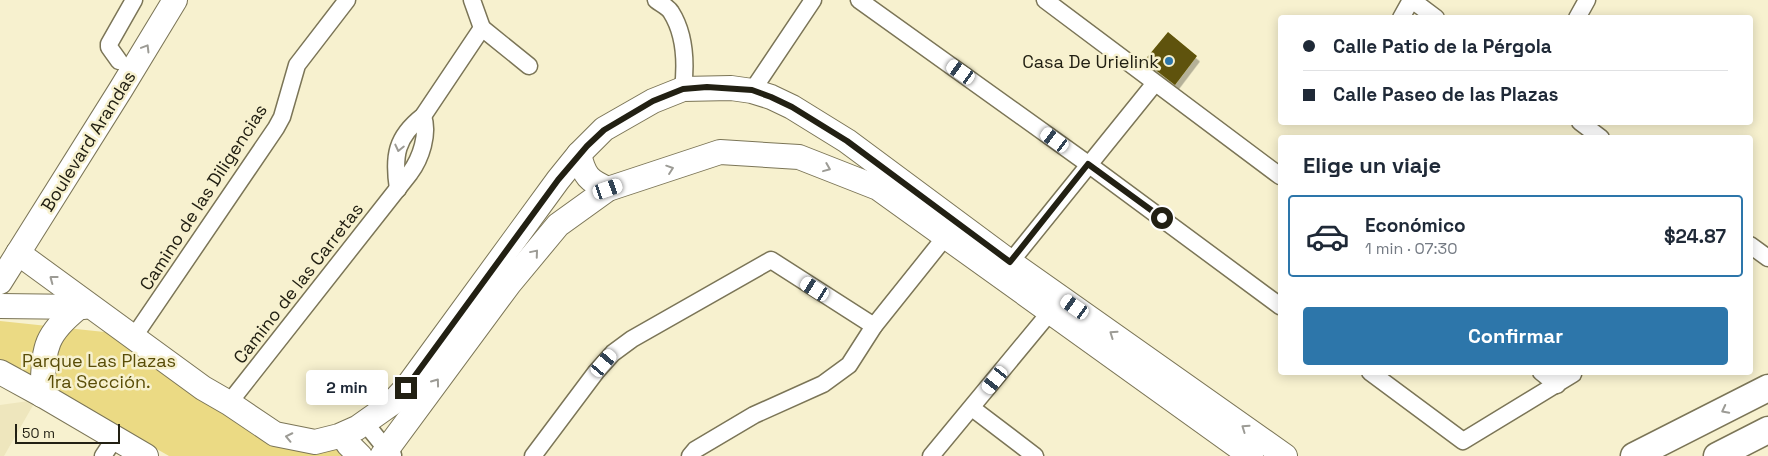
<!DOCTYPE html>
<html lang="es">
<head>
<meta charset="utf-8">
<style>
  :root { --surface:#fff; --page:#f2f2f3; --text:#1f2937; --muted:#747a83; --line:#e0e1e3; --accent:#2d76aa }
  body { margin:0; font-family:"Space Grotesk",sans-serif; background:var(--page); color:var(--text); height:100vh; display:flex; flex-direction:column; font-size:19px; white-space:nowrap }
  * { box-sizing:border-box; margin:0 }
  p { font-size:16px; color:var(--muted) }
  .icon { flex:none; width:28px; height:28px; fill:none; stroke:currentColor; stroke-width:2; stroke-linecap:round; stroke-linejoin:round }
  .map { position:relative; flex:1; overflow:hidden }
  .panel { position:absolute; left:1278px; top:135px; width:475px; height:240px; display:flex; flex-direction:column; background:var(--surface); border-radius:5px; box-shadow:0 2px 12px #0003 }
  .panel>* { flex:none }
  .hud { position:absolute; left:1278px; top:15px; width:475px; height:110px; border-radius:5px; box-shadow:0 2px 12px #0003; display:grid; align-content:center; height:110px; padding:0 25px; background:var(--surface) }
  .scale { position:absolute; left:15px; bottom:12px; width:105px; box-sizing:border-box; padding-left:5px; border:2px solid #222013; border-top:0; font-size:14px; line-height:18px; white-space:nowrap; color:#222013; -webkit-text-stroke:4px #f7f1cf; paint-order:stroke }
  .end { position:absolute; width:22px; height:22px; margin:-11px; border:6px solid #222013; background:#fff; box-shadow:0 0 0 2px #fff }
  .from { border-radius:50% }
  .bubble { position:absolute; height:35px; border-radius:5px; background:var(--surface); box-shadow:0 2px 12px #0003; font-size:16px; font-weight:800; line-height:35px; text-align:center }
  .car { position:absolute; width:15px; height:30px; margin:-15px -8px; border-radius:6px; box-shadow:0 0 4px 1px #0007; background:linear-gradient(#fff 24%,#345 0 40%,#fff 0 76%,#345 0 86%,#fff 0) }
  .hud b { display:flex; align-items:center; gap:18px; height:48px; font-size:19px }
  .hud b+b { border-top:1px solid var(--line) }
  .hud i { width:12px; height:12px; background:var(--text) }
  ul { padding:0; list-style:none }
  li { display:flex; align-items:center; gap:15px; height:82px; margin:0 10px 8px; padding:0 15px; border:2px solid transparent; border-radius:5px }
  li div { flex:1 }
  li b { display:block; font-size:19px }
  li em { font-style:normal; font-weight:800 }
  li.on { border-color:var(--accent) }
  li>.icon { width:45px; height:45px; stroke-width:1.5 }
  h2 { padding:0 25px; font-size:22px; line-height:60px }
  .button { display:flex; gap:10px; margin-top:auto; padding:10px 25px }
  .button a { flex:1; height:58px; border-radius:5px; background:var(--accent); color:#fff; font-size:20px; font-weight:800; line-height:58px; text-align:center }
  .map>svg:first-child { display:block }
  .built { fill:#eee6bd }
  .green { fill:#ebda84 }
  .building { fill:#5e5207; filter:url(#shadow) }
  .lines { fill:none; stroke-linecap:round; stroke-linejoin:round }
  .street-casing { stroke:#7b7557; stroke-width:19 }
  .secondary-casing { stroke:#7b7557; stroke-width:26 }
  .primary-casing { stroke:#7b7557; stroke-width:29 }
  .street { stroke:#fff; stroke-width:16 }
  .secondary { stroke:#fff; stroke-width:24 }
  .primary { stroke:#fff; stroke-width:26 }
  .oneway { stroke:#9c9b95 }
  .route { stroke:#222013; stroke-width:6 }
  .poi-dot { fill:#2d76aa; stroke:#f7f1cf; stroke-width:2 }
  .labels { text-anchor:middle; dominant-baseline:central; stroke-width:5; stroke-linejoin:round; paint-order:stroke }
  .poi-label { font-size:18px; fill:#222013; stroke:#f7f1cf; text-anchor:end }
  .street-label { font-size:18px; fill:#222013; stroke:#f7f1cf }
  .park-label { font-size:18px; fill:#594d08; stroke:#f7f1cf }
</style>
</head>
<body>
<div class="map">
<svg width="1768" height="456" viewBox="0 0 1768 456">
  <defs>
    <filter id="shadow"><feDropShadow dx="3" dy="5.5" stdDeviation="0" flood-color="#0004"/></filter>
  </defs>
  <rect width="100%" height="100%" fill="#f7f1cf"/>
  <polygon class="built" points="36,400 4,456 0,456 0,405"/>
  <polygon class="green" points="0,321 114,333 267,442 353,437 372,456 169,456 0,359"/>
  <polygon class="building" points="1168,32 1197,56 1175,85 1144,61"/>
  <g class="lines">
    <defs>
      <g id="street">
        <path d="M656,0c5,4 12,7 15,12 14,22 15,52 12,77"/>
        <polyline points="859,0 1088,164 1280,306"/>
        <polyline points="1045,0 1280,176"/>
        <polyline points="1412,0 1436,18"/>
        <polyline points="1401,18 1411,0"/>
        <polyline points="1577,18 1587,0"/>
        <polyline points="482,28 529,66"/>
        <polyline points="119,61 109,47 109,44 134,0"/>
        <polyline points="752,91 813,0"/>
        <polyline points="1580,122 1601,138"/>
        <path d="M398,189c-5,-33 -2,-52 25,-73l59,-88 -10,-28"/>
        <polyline points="1750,245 1768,258"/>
        <polyline points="1004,270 1155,83"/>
        <polyline points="133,338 276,128 282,117 297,65 347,0"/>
        <polyline points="1370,372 1463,441 1573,374"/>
        <polyline points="1541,372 1557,385"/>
        <path d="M229,403l181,-230c11,-15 19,-39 13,-57"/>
        <polyline points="972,408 1035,456"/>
        <polyline points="365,423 387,450 393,455"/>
        <polyline points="103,456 115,438"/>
        <polyline points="533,456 596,372 613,353 632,339 771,260 874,326"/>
        <polyline points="690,456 695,450 754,415 823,384 849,365 874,326 946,236"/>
        <polyline points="931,456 1051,311"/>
      </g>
      <g id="secondary">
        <path d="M579,154c5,22 10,27 29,35"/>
        <polyline points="18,253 203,388 229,403 275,434 315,442 339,436 357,428 391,404 406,388 558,180 579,154 604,129 653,101 683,89 731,88 752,91 771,97 792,107 847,141 1010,262 1285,456"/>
        <polyline points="0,282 121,89 175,0"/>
        <polyline points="0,306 84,307"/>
        <polyline points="0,372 42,395 146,456"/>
        <path d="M42,395c3,-45 -1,-57 36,-87"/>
        <polyline points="347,433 348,444 360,456"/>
        <polyline points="382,456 509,284 558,225 608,189 720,152 799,157 878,188 1251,456"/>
      </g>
      <g id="primary">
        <polyline points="1634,456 1768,388"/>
        <polyline points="1717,456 1768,430"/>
      </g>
    </defs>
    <use href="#street" class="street-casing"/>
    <use href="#secondary" class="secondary-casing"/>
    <use href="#primary" class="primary-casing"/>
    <use href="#street" class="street"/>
    <use href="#secondary" class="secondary"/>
    <use href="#primary" class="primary"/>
  </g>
  <defs><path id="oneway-chevron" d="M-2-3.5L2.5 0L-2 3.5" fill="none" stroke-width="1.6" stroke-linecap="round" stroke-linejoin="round" transform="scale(1.25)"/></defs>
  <g class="oneway">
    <use href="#oneway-chevron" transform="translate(146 48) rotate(-59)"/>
    <use href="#oneway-chevron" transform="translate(399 148) rotate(103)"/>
    <use href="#oneway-chevron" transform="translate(827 168) rotate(22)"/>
    <use href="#oneway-chevron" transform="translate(670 169) rotate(-19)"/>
    <use href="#oneway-chevron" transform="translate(535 253) rotate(-50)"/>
    <use href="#oneway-chevron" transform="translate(53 279) rotate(-143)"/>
    <use href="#oneway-chevron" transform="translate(1113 334) rotate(-145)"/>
    <use href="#oneway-chevron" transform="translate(436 382) rotate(-54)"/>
    <use href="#oneway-chevron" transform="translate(1725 410) rotate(153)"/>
    <use href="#oneway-chevron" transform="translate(1245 428) rotate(-145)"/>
    <use href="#oneway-chevron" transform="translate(289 437) rotate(-168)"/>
  </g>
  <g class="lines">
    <polyline class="route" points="406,388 558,180 587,146 604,130 653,101 683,89 707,87 752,90 771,97 792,107 847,141 1010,262 1088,164 1162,218"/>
  </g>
  <circle class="poi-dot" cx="1169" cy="61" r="5"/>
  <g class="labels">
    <g class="poi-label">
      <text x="1159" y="61">Casa De Urielink</text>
    </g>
    <g class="street-label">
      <text transform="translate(88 141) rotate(-58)">Boulevard Arandas</text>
      <text transform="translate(203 197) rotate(-57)">Camino de las Diligencias</text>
      <text transform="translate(298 283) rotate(-52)">Camino de las Carretas</text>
    </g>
    <g class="park-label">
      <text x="99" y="360">Parque Las Plazas<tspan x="99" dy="21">1ra Sección.</tspan></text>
    </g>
  </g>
</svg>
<div class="scale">50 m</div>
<i class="end from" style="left:1162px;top:218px"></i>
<i class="end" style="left:406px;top:388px"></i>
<div class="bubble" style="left:306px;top:370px;width:82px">2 min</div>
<i class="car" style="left:961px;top:72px;rotate:305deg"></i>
<i class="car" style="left:1055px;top:140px;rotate:306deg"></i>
<i class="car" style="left:608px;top:189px;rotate:71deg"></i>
<i class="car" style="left:815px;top:289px;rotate:303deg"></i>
<i class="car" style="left:1075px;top:307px;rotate:305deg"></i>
<i class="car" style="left:604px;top:363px;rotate:40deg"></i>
<i class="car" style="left:995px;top:380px;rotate:219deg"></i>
<div class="hud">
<b><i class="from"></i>Calle Patio de la Pérgola</b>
<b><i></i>Calle Paseo de las Plazas</b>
</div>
<section class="panel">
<h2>Elige un viaje</h2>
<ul>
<li class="on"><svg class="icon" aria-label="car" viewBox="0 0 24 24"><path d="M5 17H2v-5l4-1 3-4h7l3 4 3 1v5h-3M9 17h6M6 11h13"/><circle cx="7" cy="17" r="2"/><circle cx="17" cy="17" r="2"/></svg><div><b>Económico</b><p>1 min · 07:30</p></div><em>$24.87</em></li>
</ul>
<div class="button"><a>Confirmar</a></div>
</section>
</div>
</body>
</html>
